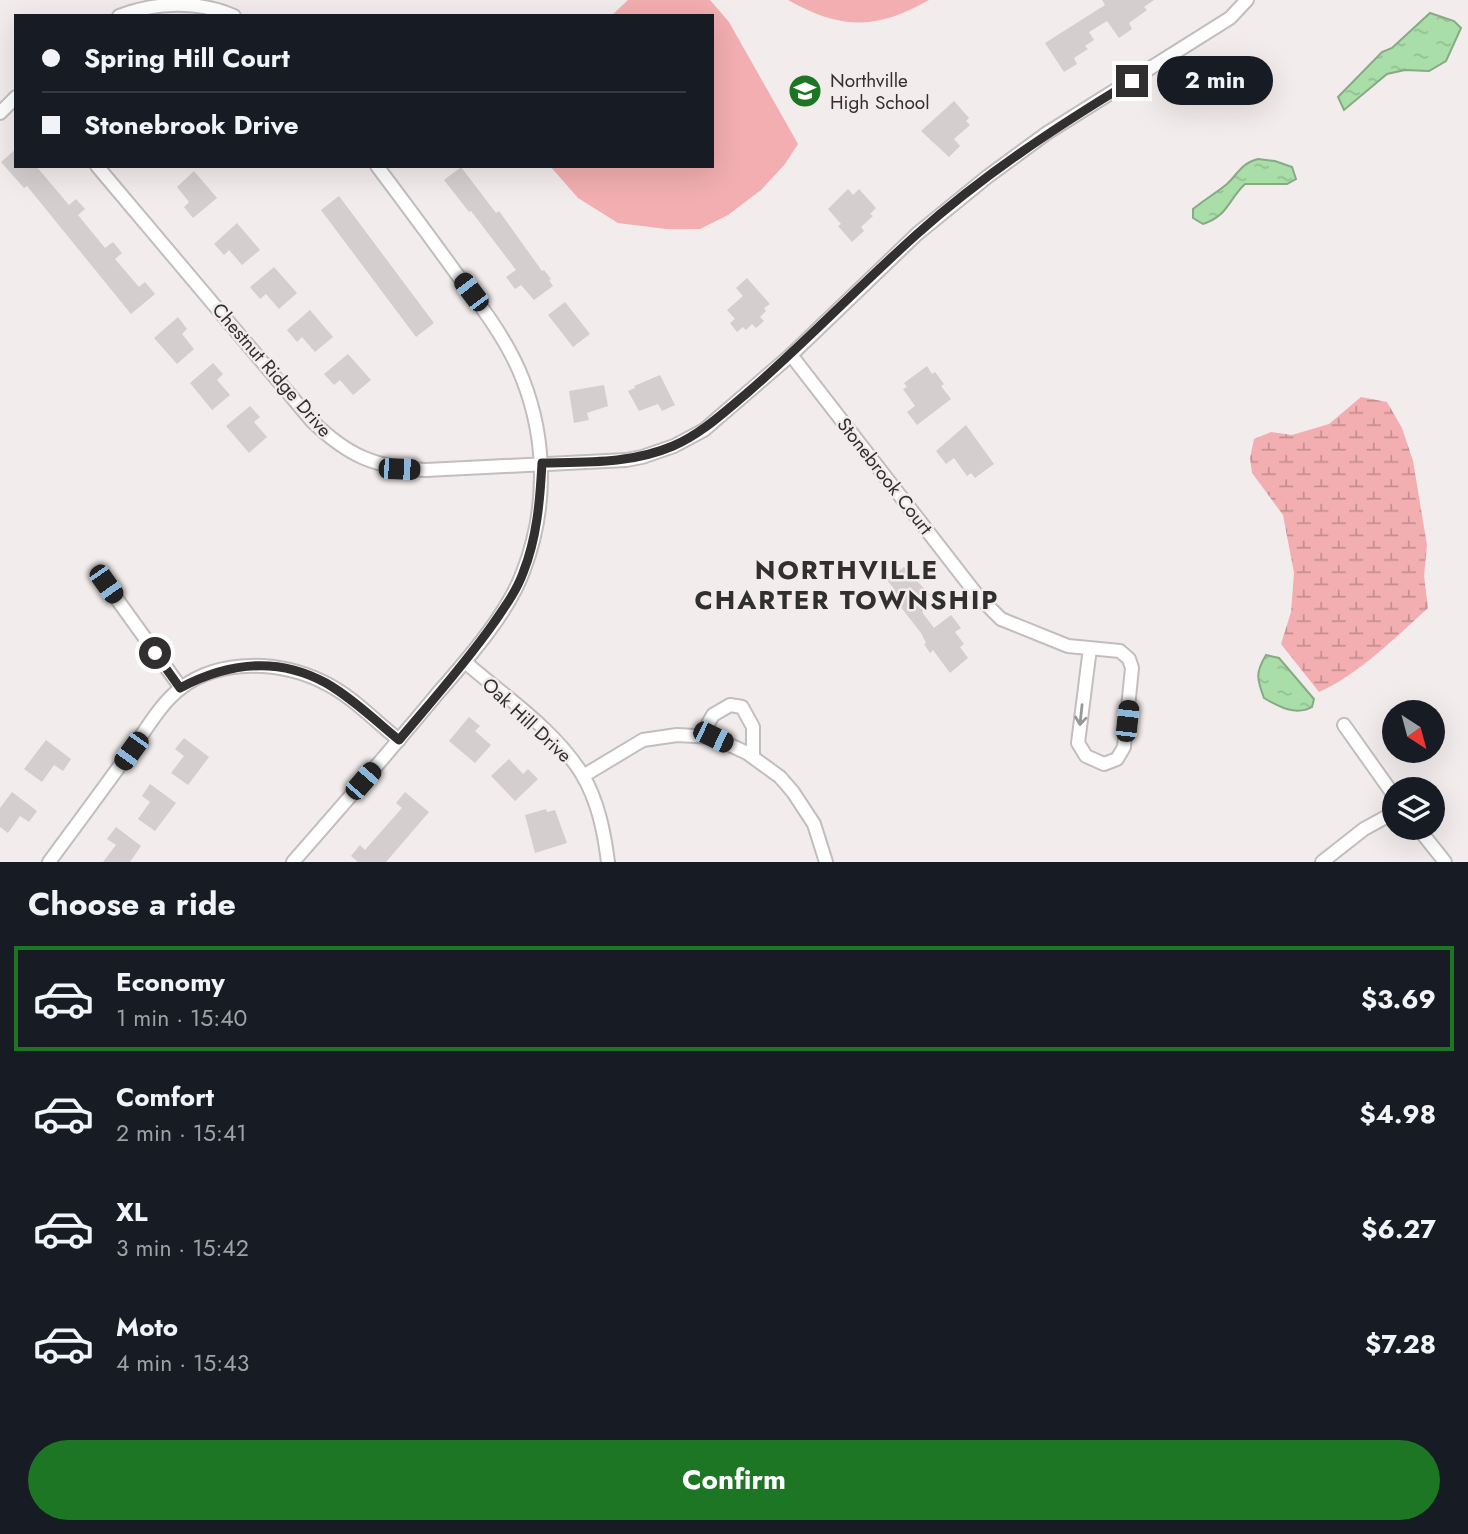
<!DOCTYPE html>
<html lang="en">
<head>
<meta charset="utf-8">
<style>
  :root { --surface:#171b24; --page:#20242c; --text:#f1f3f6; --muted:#9ea1a6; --line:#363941; --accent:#1c7624 }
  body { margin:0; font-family:Jost,sans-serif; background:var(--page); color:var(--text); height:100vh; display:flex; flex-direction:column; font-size:26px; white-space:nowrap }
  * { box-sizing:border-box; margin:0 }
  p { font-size:23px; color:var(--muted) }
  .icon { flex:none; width:38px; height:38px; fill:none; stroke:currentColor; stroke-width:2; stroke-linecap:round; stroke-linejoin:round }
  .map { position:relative; height:862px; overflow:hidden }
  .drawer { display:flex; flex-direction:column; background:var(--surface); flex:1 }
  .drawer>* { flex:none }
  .banner { position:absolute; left:14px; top:14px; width:700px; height:154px; border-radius:0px; box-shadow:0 7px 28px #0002; display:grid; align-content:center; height:154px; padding:0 28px; background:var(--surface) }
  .needle { width:46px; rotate:144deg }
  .fabs { position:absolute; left:1382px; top:700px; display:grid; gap:14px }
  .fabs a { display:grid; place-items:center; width:63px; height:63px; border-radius:50%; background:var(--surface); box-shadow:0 7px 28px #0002; font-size:35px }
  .end { position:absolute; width:32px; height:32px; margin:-16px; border:9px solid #312f2f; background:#fff; box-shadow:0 0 0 4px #fff }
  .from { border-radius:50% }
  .bubble { position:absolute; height:49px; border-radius:24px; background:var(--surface); box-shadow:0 7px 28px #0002; font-size:23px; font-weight:700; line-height:49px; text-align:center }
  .car { position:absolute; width:21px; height:42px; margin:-21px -10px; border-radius:9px; box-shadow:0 0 5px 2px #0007; background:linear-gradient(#222 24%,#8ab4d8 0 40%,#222 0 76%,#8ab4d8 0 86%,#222 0) }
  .banner b { display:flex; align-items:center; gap:24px; height:66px; font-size:26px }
  .banner b+b { border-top:2px solid var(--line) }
  .banner i { width:18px; height:18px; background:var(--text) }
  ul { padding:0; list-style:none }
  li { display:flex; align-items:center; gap:21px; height:105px; margin:0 14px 10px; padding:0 14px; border:4px solid transparent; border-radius:0px }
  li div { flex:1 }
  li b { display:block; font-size:26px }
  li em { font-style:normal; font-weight:700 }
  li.current { border-color:var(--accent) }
  li>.icon { width:63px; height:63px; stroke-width:1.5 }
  h2 { padding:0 28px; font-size:32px; line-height:84px }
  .action { display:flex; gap:14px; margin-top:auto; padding:14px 28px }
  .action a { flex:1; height:80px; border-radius:42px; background:var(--accent); color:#fff; font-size:28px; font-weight:700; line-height:80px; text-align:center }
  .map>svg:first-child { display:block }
  .wetland { fill:url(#wetland-marsh) }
  .pitch { fill:#f2aeb0 }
  .water { fill:url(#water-ripples); stroke:#86aa84; stroke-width:2 }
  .building { fill:#d5cece }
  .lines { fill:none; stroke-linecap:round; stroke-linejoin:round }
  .minor-casing { stroke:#c3bdbd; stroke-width:16 }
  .minor { stroke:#fff; stroke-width:12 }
  .oneway { stroke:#989797 }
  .route { stroke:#312f2f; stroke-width:9 }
  .labels { text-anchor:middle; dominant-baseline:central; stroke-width:5; stroke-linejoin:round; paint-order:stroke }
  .poi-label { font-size:19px; fill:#312f2f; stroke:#f3ecec; text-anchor:start }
  .street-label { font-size:19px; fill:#312f2f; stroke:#f3ecec }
  .district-label { font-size:26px; font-weight:bold; letter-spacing:2px; fill:#312f2f; stroke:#f3ecec }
</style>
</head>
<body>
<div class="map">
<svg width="1468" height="862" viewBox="0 0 1468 862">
  <defs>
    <pattern id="wetland-marsh" width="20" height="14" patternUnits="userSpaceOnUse" patternTransform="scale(1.75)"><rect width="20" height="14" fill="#f2aeb0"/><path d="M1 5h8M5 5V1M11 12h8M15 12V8" fill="none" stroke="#c58e90"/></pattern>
    <pattern id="water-ripples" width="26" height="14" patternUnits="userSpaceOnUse" patternTransform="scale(1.75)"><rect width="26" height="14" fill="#aadea9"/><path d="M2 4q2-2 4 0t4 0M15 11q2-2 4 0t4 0" fill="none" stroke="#93bf92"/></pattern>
  </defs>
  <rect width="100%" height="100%" fill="#f3ecec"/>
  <path class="wetland" d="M1361,397l26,5 15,26 11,33 14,84 -3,31 4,32c-32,29 -70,67 -109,84l-38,-48 10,-32 3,-39 -11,-58 -31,-42 -2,-15 4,-19 17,-7 21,3 37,-11z"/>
  <g class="pitch">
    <polygon points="628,0 710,0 729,22 798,144 785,164 761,190 728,215 700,229 666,229 618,223 578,198 550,166 712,166 712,16 611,16"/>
    <path d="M788,0h141c-53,30 -88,30 -141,0z"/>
  </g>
  <g class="water">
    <polygon points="1430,13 1454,21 1461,28 1446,61 1429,71 1405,70 1387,74 1344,110 1338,97 1382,52 1392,48"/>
    <path d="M1258,159l17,2 17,6 4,12 -9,5h-42c-17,16 -17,32 -42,40l-10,-6v-9c11,-9 23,-16 34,-25 12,-11 13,-20 31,-25z"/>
    <path d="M1266,655l13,3 35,41 -2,8c-16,9 -33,0 -48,-9 -7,-19 -9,-25 2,-43z"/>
  </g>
  <g class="building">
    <polygon points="1102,0 1154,0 1144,7 1147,10 1129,23 1132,29 1119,38 1107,21 1089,32 1094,40 1085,46 1088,49 1074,58 1077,64 1064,72 1045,43 1105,5"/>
    <polygon points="954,101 969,118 966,121 970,125 954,139 960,146 949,157 921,131"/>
    <polygon points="16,149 16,166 36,166 69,205 76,199 85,209 78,215 105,248 113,242 122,253 115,259 139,287 145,282 155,294 131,314 27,186 24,188 1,162"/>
    <polygon points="461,167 496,213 499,211 542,271 544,270 551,279 549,280 553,286 534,300 521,285 515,289 506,277 516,270 471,211 469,212 444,180"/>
    <polygon points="194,171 217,198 193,218 184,207 189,202 177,187"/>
    <polygon points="848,189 853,195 859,189 876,208 870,214 873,216 861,227 864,231 852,242 838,226 841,224 828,209"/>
    <polygon points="339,196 434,323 416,337 321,210"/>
    <polygon points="237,223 260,250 242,265 229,250 224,255 214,244"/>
    <polygon points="274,267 297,293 279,309 266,294 260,299 250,287"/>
    <polygon points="747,278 770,304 764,308 766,311 760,317 764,321 756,328 752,324 746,330 743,327 737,332 730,323 735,319 727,310 743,296 736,288"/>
    <polygon points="565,302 590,334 573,347 548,315"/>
    <polygon points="310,310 333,337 315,352 302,337 297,342 287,330"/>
    <polygon points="178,317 187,329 182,334 194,349 177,364 154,338"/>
    <polygon points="348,354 371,380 353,395 340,380 334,385 324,374"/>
    <polygon points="213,363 223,374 217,380 230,395 212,410 190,383"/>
    <polygon points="927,366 932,374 935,372 944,384 941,386 951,399 917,425 907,412 915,406 903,389 907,387 904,383"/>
    <polygon points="660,375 675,405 662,411 658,404 639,411 628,391 635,388 634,386"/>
    <polygon points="604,385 608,406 587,413 589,420 574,423 569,391"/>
    <polygon points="250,406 260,417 254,422 267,437 249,453 226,426"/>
    <polygon points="966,425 994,464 975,478 971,473 967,476 954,458 946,464 936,451"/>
    <polygon points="904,567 930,595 926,598 931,605 922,612 934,628 951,615 961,628 955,632 964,644 960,647 968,658 950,673 933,650 930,653 924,644 926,643 921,633 900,606 895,605 896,600 891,593 895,590 887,580"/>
    <polygon points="469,717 480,726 475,731 491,745 475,763 449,741"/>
    <polygon points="184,738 209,757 188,785 171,773 184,756 175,749"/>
    <polygon points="46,740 71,759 63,771 54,765 42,782 24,769"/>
    <polygon points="509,759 523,774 528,769 538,779 515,801 491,776"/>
    <polygon points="150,784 176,803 155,831 138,819 150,802 142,796"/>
    <polygon points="12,792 37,811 29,822 20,816 8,833 0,827 0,808"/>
    <polygon points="405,792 429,812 386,862 358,862 351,856 360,845 365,850 379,834 402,808 396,803"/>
    <polygon points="546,809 547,812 555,810 567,843 535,853 525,815"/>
    <polygon points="116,827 141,846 130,862 103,862 116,845 107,839"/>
  </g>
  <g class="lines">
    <defs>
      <g id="minor">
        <path d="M119,16c37,-14 79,-16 115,0"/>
        <polyline points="0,113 16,97"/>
        <path d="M97,166l215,255c36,35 64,47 114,49l200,-10 16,-3 32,-11 30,-16 87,-75 126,-121 70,-57 60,-44 183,-115 17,-18"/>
        <polyline points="791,355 977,595 1001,619 1068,646 1120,651 1129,659 1132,668 1124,747 1117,759 1104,764 1086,756 1078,743 1090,648"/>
        <polyline points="106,584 181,688"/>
        <path d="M465,662c39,34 89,67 117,112 16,27 22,57 26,88"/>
        <polyline points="1344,725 1395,797"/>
        <polyline points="701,736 713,715 730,705 742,707 753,727 753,757"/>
        <polyline points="583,776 643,740 677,735 713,737 747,753 780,777 793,792 814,824 826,862"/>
        <polyline points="1418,828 1445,862"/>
        <path d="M49,862c29,-39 57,-77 85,-116 14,-19 28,-44 47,-58 40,-30 99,-27 142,-6 28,13 52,39 76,58"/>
        <path d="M293,862c49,-56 98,-112 145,-169 29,-33 70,-80 85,-121 24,-62 24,-130 0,-192 -15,-39 -41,-73 -67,-107 -26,-36 -52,-71 -79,-107"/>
        <polyline points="1322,862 1364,829 1395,812"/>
      </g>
    </defs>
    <use href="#minor" class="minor-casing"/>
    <use href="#minor" class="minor"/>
  </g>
  <defs><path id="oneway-shaft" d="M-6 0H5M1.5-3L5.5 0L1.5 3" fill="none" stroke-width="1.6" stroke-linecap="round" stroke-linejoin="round" transform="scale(1.75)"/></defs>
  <use class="oneway" href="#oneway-shaft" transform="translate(1081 715) rotate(96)"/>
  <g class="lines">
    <path class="route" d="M155,653l25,35c47,-25 97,-32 146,-5 26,15 50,38 73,57 32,-38 65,-75 94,-116 11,-16 23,-32 30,-51 14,-35 17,-73 19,-110 45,-1 89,1 131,-17 28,-12 50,-33 73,-52 59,-51 112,-107 170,-159 67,-60 140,-108 216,-154"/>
  </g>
  <defs>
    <symbol id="school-disc" viewBox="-11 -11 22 22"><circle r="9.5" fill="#1c7624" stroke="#f3ecec"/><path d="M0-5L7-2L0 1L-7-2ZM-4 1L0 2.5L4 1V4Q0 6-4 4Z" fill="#fff"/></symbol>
  </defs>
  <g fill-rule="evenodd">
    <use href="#school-disc" x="786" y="72" width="38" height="38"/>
  </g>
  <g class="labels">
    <g class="poi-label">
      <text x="830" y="80">Northville<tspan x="830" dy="22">High School</tspan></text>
    </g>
    <g class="street-label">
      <text transform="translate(272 370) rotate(49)">Chestnut Ridge Drive</text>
      <text transform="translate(885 476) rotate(52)">Stonebrook Court</text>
      <text transform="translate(527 720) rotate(43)">Oak Hill Drive</text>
    </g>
    <g class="district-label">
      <text x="847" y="570">NORTHVILLE<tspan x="847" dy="30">CHARTER TOWNSHIP</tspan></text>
    </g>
  </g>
</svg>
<div class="fabs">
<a><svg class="needle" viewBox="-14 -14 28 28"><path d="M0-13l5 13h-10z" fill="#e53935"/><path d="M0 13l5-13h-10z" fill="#9ea1a6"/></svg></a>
<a><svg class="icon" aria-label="layers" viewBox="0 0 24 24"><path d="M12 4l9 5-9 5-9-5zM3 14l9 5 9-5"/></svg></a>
</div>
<i class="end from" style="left:155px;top:653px"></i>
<i class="end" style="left:1132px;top:81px"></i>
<div class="bubble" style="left:1157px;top:56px;width:116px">2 min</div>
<i class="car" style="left:471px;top:292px;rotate:323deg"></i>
<i class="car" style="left:399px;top:469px;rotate:92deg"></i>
<i class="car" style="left:106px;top:584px;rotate:145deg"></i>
<i class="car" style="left:1127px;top:721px;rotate:6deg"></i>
<i class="car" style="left:713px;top:737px;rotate:116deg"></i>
<i class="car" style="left:131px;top:751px;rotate:216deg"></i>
<i class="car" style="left:363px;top:781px;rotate:41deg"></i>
<div class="banner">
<b><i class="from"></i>Spring Hill Court</b>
<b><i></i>Stonebrook Drive</b>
</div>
</div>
<section class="drawer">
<h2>Choose a ride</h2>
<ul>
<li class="current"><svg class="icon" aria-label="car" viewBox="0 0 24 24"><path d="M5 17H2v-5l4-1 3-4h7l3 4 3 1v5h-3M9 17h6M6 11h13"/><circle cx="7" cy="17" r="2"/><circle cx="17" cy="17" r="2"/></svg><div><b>Economy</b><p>1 min · 15:40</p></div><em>$3.69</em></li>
<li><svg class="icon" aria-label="car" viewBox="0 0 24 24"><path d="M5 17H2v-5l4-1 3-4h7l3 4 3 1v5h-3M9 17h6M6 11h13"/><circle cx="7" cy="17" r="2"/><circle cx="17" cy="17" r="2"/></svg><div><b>Comfort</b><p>2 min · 15:41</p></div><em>$4.98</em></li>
<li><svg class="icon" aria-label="car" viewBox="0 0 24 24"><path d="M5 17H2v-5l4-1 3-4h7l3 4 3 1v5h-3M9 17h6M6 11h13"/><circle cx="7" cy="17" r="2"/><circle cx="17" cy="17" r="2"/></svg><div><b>XL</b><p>3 min · 15:42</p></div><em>$6.27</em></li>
<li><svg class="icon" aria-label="car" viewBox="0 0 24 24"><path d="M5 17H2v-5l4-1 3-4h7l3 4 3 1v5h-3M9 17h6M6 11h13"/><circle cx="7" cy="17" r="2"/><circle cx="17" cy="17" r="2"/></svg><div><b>Moto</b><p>4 min · 15:43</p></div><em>$7.28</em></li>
</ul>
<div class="action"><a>Confirm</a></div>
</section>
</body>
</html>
